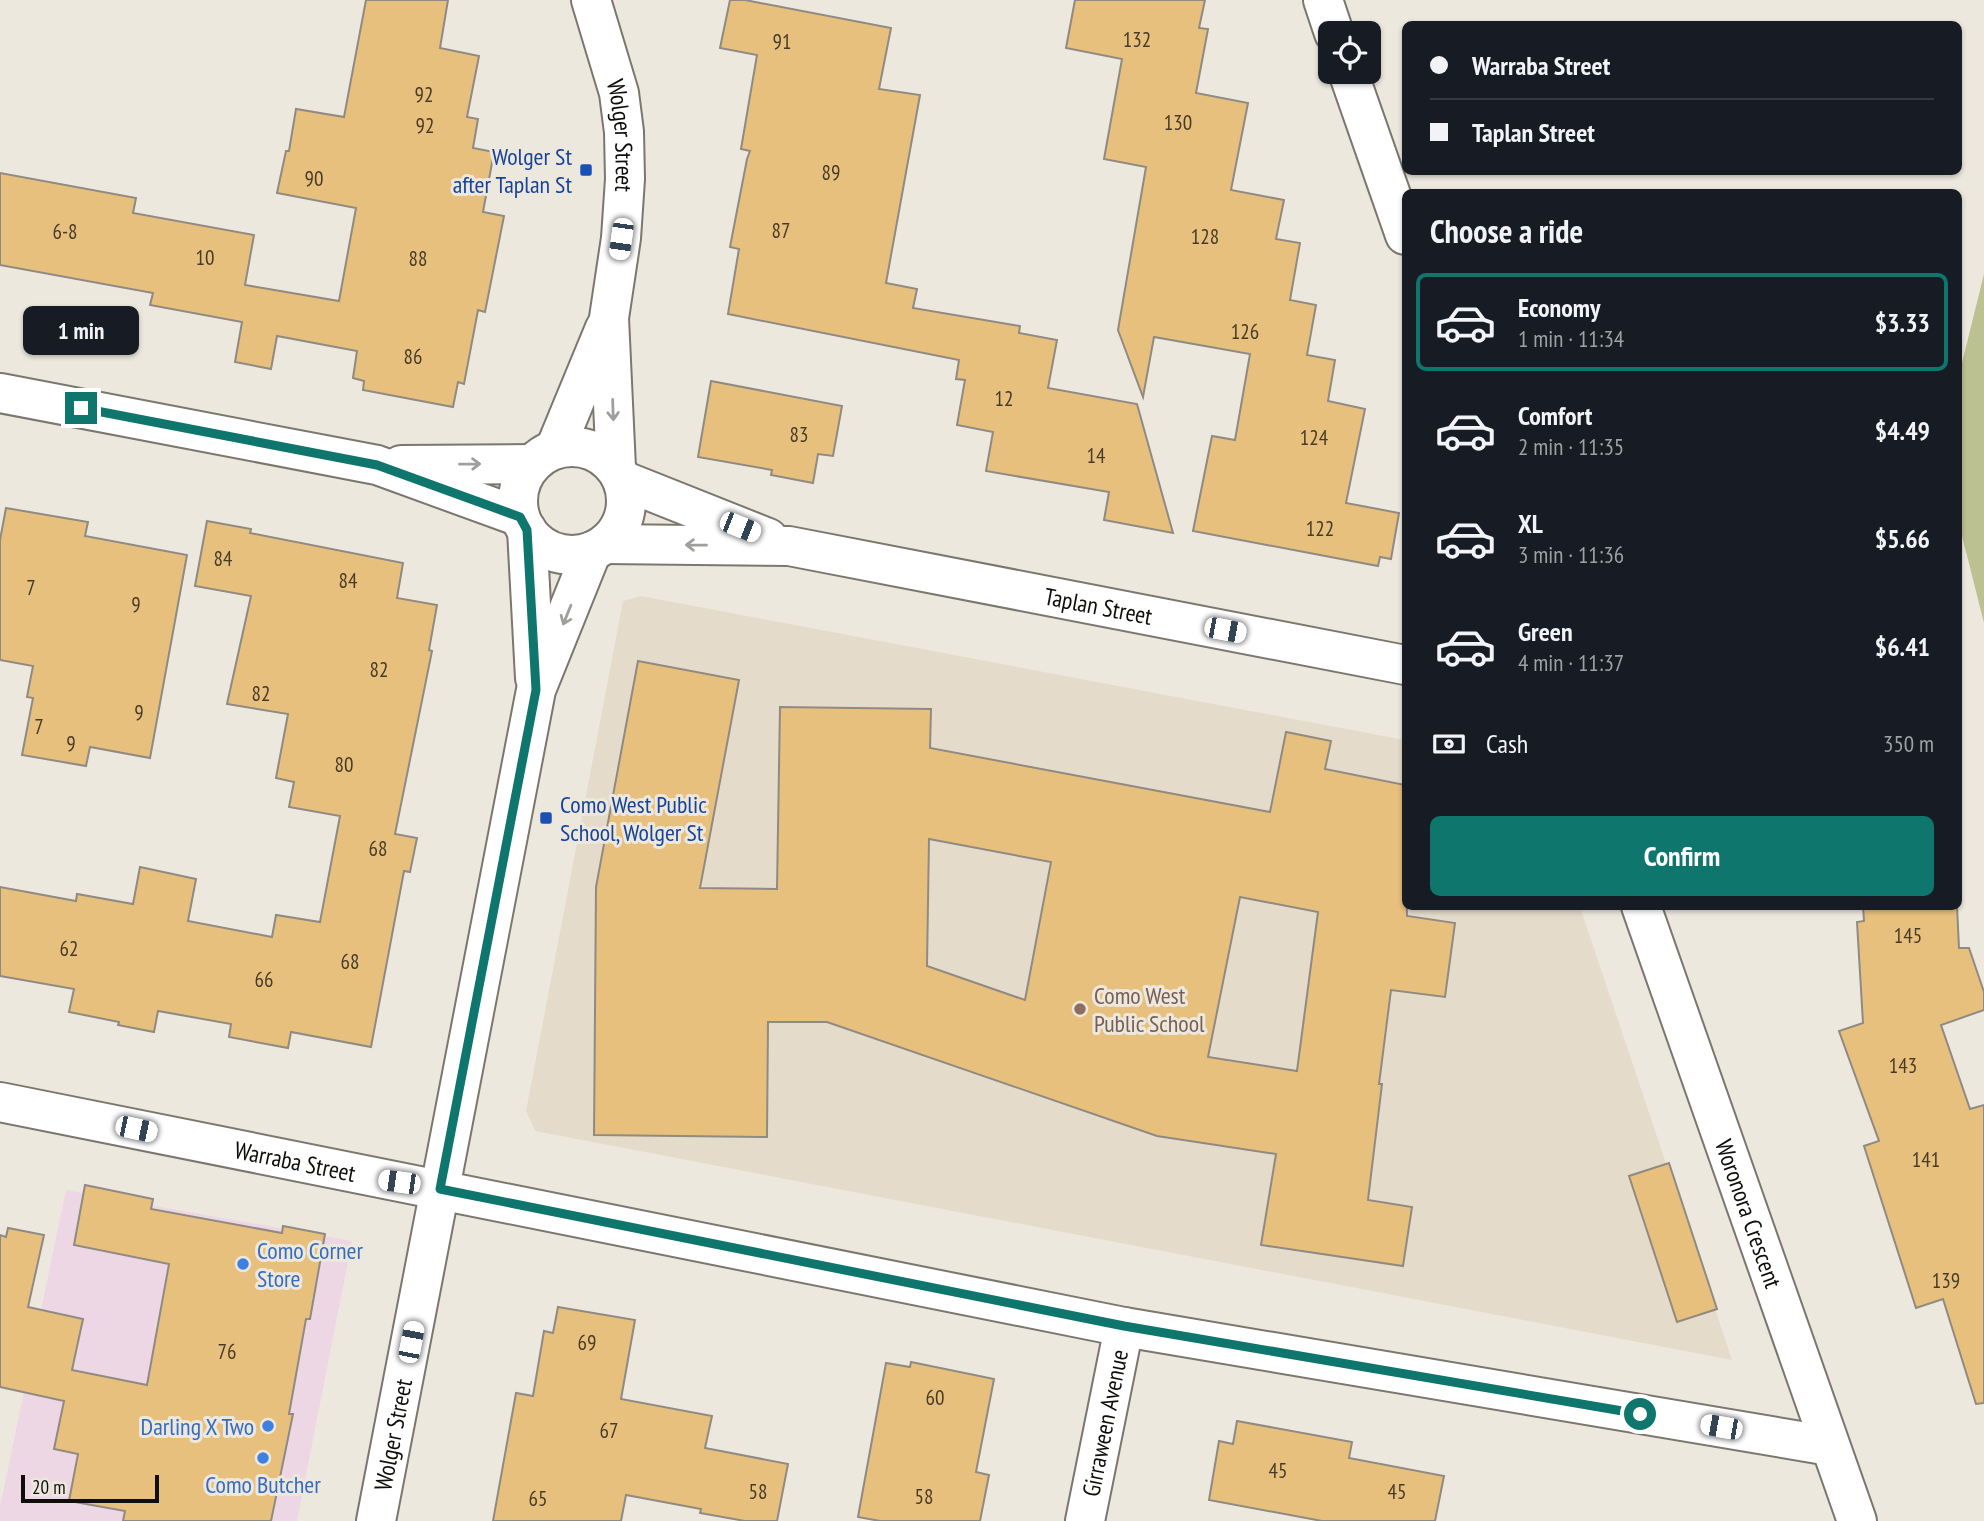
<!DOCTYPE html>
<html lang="en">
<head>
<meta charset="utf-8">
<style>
  :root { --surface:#171b24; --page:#20242c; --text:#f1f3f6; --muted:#9ea1a6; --line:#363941; --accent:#0f766e }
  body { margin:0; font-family:"PT Sans Narrow",sans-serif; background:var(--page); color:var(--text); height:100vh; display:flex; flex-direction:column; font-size:26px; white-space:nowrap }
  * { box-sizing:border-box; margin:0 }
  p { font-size:23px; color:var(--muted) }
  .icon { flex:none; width:38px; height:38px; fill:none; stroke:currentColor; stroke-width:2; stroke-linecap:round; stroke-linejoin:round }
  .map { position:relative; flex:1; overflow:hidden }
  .drawer { position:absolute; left:1402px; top:189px; width:560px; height:721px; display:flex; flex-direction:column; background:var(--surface); border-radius:10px; box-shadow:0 2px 5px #0004 }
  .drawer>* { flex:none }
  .hud { position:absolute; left:1402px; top:21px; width:560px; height:154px; border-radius:10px; box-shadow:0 2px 5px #0004; display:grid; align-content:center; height:154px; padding:0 28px; background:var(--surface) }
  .buttons { position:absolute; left:1318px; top:21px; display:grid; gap:14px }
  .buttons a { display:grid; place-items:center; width:63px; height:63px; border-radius:10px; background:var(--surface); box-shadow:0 2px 5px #0004; font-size:35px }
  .scale { position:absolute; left:21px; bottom:18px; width:138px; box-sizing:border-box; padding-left:7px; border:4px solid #100e0b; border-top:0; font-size:19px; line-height:24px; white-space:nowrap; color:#100e0b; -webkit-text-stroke:5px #ede8de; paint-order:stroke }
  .end { position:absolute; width:32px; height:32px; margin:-16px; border:9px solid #0f766e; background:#fff; box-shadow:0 0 0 4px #fff }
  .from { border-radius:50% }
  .bubble { position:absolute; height:49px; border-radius:10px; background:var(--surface); box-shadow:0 2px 5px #0004; font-size:23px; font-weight:600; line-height:49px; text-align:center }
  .car { position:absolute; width:21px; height:42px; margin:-21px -10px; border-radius:9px; box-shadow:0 0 5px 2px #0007; background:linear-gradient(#fff 24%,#345 0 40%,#fff 0 76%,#345 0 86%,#fff 0) }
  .hud b { display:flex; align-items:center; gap:24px; height:66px; font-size:26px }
  .hud b+b { border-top:2px solid var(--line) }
  .hud i { width:18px; height:18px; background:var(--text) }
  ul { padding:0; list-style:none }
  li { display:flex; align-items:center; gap:21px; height:98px; margin:0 14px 10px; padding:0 14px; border:4px solid transparent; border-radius:10px }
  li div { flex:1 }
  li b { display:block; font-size:26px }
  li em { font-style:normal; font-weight:600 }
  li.selected { border-color:var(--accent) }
  li>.icon { width:63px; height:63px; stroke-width:1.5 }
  h2 { padding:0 28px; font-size:32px; line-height:84px }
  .pay { display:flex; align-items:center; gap:18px; height:77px; padding:0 28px; font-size:26px }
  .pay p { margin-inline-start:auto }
  .cta { display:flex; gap:14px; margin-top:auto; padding:14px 28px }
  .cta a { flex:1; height:80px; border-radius:10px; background:var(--accent); color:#fff; font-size:28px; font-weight:600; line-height:80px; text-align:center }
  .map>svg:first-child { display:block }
  .commercial { fill:#eed7e4 }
  .built { fill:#e5dbcb }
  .green { fill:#bcc191 }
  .building { fill:#e8c07e; stroke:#8f8a82; stroke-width:2; fill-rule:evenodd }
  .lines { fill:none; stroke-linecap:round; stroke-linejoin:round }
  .minor-casing { stroke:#7c776e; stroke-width:42 }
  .tertiary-casing { stroke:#7c776e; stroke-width:42 }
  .minor { stroke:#fff; stroke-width:38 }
  .tertiary { stroke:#fff; stroke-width:38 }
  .oneway { stroke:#9f9f9d }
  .route { stroke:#0f766e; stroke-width:9 }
  .transit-dot { fill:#1a4fb4; stroke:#ede8de; stroke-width:2.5 }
  .education-dot { fill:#8d6e63; stroke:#ede8de; stroke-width:2.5 }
  .shop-dot { fill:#3f7fe0; stroke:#ede8de; stroke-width:2.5 }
  .labels { text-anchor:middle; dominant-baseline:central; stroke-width:6; stroke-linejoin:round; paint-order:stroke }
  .number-label { font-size:21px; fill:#463a28 }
  .street-label { font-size:24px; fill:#100e0b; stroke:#ede8de }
  .transit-label { font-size:24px; fill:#164399; stroke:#ede8de; text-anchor:end }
  .education-label { font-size:24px; fill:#785e54; stroke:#ede8de; text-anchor:start }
  .shop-label { font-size:24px; fill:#366cbe; stroke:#ede8de; text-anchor:start }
</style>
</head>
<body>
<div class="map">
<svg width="1984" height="1521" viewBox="0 0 1984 1521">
  <rect width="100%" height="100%" fill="#ede8de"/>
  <polygon class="commercial" points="66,1190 352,1241 297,1521 0,1521 0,1507"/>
  <polygon class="built" points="641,596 1405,740 1405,906 1580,907 1732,1360 535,1131 526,1111 623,601"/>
  <polygon class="green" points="1984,274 1984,623 1958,520 1958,379"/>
  <g class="building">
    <polygon points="366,0 448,0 440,48 479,56 467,117 478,119 473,148 494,152 483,212 504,216 485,312 478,310 464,384 458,382 453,407 363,390 364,381 353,378 357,351 277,336 271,369 235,362 242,322 150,305 153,293 0,265 0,173 136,198 133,213 254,235 245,285 339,301 356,208 277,193 286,151 289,151 296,109 344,117"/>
    <polygon points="730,0 745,0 891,28 879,89 920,95 886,283 917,289 913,308 1020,326 1019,333 1057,340 1048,388 1137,404 1173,533 1104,520 1109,492 986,471 993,432 957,425 965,380 956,379 959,360 728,314 739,249 730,247 747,159 750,151 741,149 757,55 720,48"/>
    <polygon points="1075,0 1205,0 1199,28 1208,29 1196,93 1248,103 1231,190 1284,200 1276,239 1300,243 1290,300 1316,305 1307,355 1335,360 1328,401 1365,409 1346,503 1399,513 1391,559 1380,557 1378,566 1193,531 1212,436 1235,440 1250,354 1154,337 1143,397 1118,330 1146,167 1104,159 1122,59 1066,48"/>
    <polygon points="711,381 842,406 833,456 818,454 813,483 771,475 772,470 698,457"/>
    <polygon points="6,508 88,522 85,536 187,555 150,758 90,747 86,766 22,755 33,698 27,697 33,666 0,660 0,540"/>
    <polygon points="207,521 251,529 250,533 403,563 397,598 437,605 429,650 432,651 395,834 417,838 410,872 404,871 371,1047 291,1032 288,1048 229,1037 231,1024 158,1011 154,1032 118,1025 119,1022 69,1012 74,989 0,976 0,887 76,901 77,894 133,904 140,867 196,879 188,921 272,937 276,915 320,922 340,816 289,807 294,782 276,778 288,714 227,704 251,596 195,586"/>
    <path d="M638,661l101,19 -39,208 77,1 3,-182 151,2 -1,39 340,64 16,-80 45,9 -6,28 80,16 2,131 48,7 -10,74 -54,-7 -12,94h3l-14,116 44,7 -9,59 -142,-21 15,-91 -119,-18 -330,-114h-59l-1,115 -173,-2 2,-248zM929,839l122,23 -26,138 -98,-34zM1240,897l78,15 -21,159 -89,-14z"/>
    <polygon points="1863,906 1957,906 1959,948 1969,948 1984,992 1984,1010 1941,1025 1970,1109 1984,1105 1984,1403 1976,1404 1943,1299 1916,1308 1864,1146 1879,1141 1839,1031 1863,1023 1857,922 1864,921"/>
    <polygon points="1669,1163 1717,1309 1677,1322 1629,1176"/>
    <polygon points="85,1185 153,1199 151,1209 282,1233 283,1226 325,1234 310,1319 306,1319 289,1414 293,1414 271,1521 123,1521 125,1511 69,1501 78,1454 54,1449 64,1401 0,1387 0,1235 6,1237 8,1228 44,1235 28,1307 83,1319 72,1370 147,1385 169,1264 74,1245"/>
    <polygon points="558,1307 635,1320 621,1399 712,1416 705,1448 788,1464 777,1521 745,1521 700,1513 701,1509 626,1495 621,1521 493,1521 516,1393 533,1396 544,1331 553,1333"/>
    <polygon points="911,1362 994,1379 976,1472 989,1475 980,1521 880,1521 858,1517 886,1363 910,1367"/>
    <polygon points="1237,1421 1352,1442 1349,1458 1444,1476 1435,1521 1322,1521 1209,1500 1219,1441 1233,1444"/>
  </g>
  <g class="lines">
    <defs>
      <g id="minor">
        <polyline points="1323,0 1334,33"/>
        <polyline points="1348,72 1405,235"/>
        <polyline points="622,480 768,538"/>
        <path id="s1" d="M605,544l184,2 616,119"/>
        <path id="s2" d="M1641,906l216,615"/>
        <path id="s3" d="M0,1102l1124,225 706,119"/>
        <path id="s4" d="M1085,1521l39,-194"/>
      </g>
      <g id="tertiary">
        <path id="s5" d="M591,0l28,93 5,39 1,47 -4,59 -12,80 7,150"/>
        <polyline points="0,393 377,465 520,517"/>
        <circle cx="572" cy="501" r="54"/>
        <polyline points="555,449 605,328"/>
        <polyline points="401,465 532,464"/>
        <polyline points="527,530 535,678"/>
        <path id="s6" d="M376,1521l160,-831 56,-139"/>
      </g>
    </defs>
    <use href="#minor" class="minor-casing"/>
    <use href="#tertiary" class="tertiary-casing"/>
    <use href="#minor" class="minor"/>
    <use href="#tertiary" class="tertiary"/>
  </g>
  <defs><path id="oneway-shaft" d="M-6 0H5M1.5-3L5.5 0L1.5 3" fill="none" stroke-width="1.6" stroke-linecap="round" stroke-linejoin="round" transform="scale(1.75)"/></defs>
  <g class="oneway">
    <use href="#oneway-shaft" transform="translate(613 410) rotate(88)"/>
    <use href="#oneway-shaft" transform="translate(470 464) rotate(-1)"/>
    <use href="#oneway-shaft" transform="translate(696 545) rotate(-179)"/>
    <use href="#oneway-shaft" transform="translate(567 615) rotate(112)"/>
  </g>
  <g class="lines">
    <polyline class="route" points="81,408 377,465 520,517 527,530 536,690 440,1189 1124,1326 1640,1414"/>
  </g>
  <g class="transit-dot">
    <rect x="579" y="163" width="14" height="14" rx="3.5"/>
    <rect x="539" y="811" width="14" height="14" rx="3.5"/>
  </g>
  <circle class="education-dot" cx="1080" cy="1009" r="7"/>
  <g class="shop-dot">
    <circle cx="243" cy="1264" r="7"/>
    <circle cx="268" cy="1426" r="7"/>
    <circle cx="263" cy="1458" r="7"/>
  </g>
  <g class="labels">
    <g class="number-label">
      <text x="1137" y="39">132</text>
      <text x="782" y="41">91</text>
      <text x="424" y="94">92</text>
      <text x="1178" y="122">130</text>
      <text x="425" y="125">92</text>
      <text x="831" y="172">89</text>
      <text x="314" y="178">90</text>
      <text x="781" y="230">87</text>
      <text x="65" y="231">6-8</text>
      <text x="1205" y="236">128</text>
      <text x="205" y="257">10</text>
      <text x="418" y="258">88</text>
      <text x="1245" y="331">126</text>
      <text x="413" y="356">86</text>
      <text x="1004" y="398">12</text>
      <text x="799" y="434">83</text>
      <text x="1314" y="437">124</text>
      <text x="1096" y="455">14</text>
      <text x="1320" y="528">122</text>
      <text x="223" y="558">84</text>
      <text x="348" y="580">84</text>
      <text x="31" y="587">7</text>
      <text x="136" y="604">9</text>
      <text x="379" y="669">82</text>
      <text x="261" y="693">82</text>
      <text x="139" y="712">9</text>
      <text x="39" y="726">7</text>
      <text x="71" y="743">9</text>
      <text x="344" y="764">80</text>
      <text x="378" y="848">68</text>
      <text x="1908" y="935">145</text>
      <text x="69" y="948">62</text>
      <text x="350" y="961">68</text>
      <text x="264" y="979">66</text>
      <text x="1903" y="1065">143</text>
      <text x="1926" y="1159">141</text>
      <text x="1946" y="1280">139</text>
      <text x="587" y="1342">69</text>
      <text x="227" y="1351">76</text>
      <text x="935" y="1397">60</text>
      <text x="609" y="1430">67</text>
      <text x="1278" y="1470">45</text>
      <text x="758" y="1491">58</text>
      <text x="1397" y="1491">45</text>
      <text x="924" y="1496">58</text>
      <text x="538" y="1498">65</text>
    </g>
    <g class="street-label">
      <text stroke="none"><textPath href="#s5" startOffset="140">Wolger Street</textPath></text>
      <text stroke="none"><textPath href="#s1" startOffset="499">Taplan Street</textPath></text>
      <text stroke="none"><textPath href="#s3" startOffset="301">Warraba Street</textPath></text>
      <text stroke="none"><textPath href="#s2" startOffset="326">Woronora Crescent</textPath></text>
      <text stroke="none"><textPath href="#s4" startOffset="100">Girraween Avenue</textPath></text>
      <text stroke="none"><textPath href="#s6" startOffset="88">Wolger Street</textPath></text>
    </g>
    <g class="transit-label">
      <text x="572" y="156">Wolger St<tspan x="572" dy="28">after Taplan St</tspan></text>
      <text x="560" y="804" text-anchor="start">Como West Public<tspan x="560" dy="28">School, Wolger St</tspan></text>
    </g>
    <g class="education-label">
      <text x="1094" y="995">Como West<tspan x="1094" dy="28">Public School</tspan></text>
    </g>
    <g class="shop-label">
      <text x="257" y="1250">Como Corner<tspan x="257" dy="28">Store</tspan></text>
      <text x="254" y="1426" text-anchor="end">Darling X Two</text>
      <text x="263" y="1484" text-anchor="middle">Como Butcher</text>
    </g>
  </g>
</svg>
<div class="buttons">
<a><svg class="icon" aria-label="locate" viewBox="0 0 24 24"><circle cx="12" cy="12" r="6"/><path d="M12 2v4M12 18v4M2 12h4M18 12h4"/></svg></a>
</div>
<div class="scale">20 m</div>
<i class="end from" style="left:1640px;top:1414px"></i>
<i class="end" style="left:81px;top:408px"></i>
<div class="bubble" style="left:23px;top:306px;width:116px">1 min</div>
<i class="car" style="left:621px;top:239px;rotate:188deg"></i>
<i class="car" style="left:740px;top:527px;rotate:112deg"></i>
<i class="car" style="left:1225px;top:630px;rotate:101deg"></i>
<i class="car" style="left:136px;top:1129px;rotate:102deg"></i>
<i class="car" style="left:399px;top:1182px;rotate:278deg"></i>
<i class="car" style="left:411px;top:1342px;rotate:11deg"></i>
<i class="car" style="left:1721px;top:1427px;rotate:280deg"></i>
<div class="hud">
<b><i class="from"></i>Warraba Street</b>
<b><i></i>Taplan Street</b>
</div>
<section class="drawer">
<h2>Choose a ride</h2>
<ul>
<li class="selected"><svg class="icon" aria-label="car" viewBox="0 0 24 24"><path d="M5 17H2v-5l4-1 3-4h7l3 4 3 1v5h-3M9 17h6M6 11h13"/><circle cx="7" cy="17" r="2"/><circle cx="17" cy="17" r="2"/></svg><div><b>Economy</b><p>1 min · 11:34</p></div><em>$3.33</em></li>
<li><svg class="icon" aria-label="car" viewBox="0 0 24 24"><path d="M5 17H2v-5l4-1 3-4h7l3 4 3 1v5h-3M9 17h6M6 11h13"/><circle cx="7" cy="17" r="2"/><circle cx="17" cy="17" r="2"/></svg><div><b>Comfort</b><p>2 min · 11:35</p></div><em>$4.49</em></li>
<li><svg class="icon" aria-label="car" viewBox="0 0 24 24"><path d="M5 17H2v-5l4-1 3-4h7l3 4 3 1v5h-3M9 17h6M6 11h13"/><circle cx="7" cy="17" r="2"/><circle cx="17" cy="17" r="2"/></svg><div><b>XL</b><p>3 min · 11:36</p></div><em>$5.66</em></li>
<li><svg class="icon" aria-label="car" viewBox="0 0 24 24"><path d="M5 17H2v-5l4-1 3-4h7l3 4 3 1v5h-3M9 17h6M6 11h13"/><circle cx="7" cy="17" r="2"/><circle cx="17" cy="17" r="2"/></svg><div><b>Green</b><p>4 min · 11:37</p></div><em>$6.41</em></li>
</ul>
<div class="pay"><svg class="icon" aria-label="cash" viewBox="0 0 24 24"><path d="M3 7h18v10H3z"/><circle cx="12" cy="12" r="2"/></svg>Cash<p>350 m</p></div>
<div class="cta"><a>Confirm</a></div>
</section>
</div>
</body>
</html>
